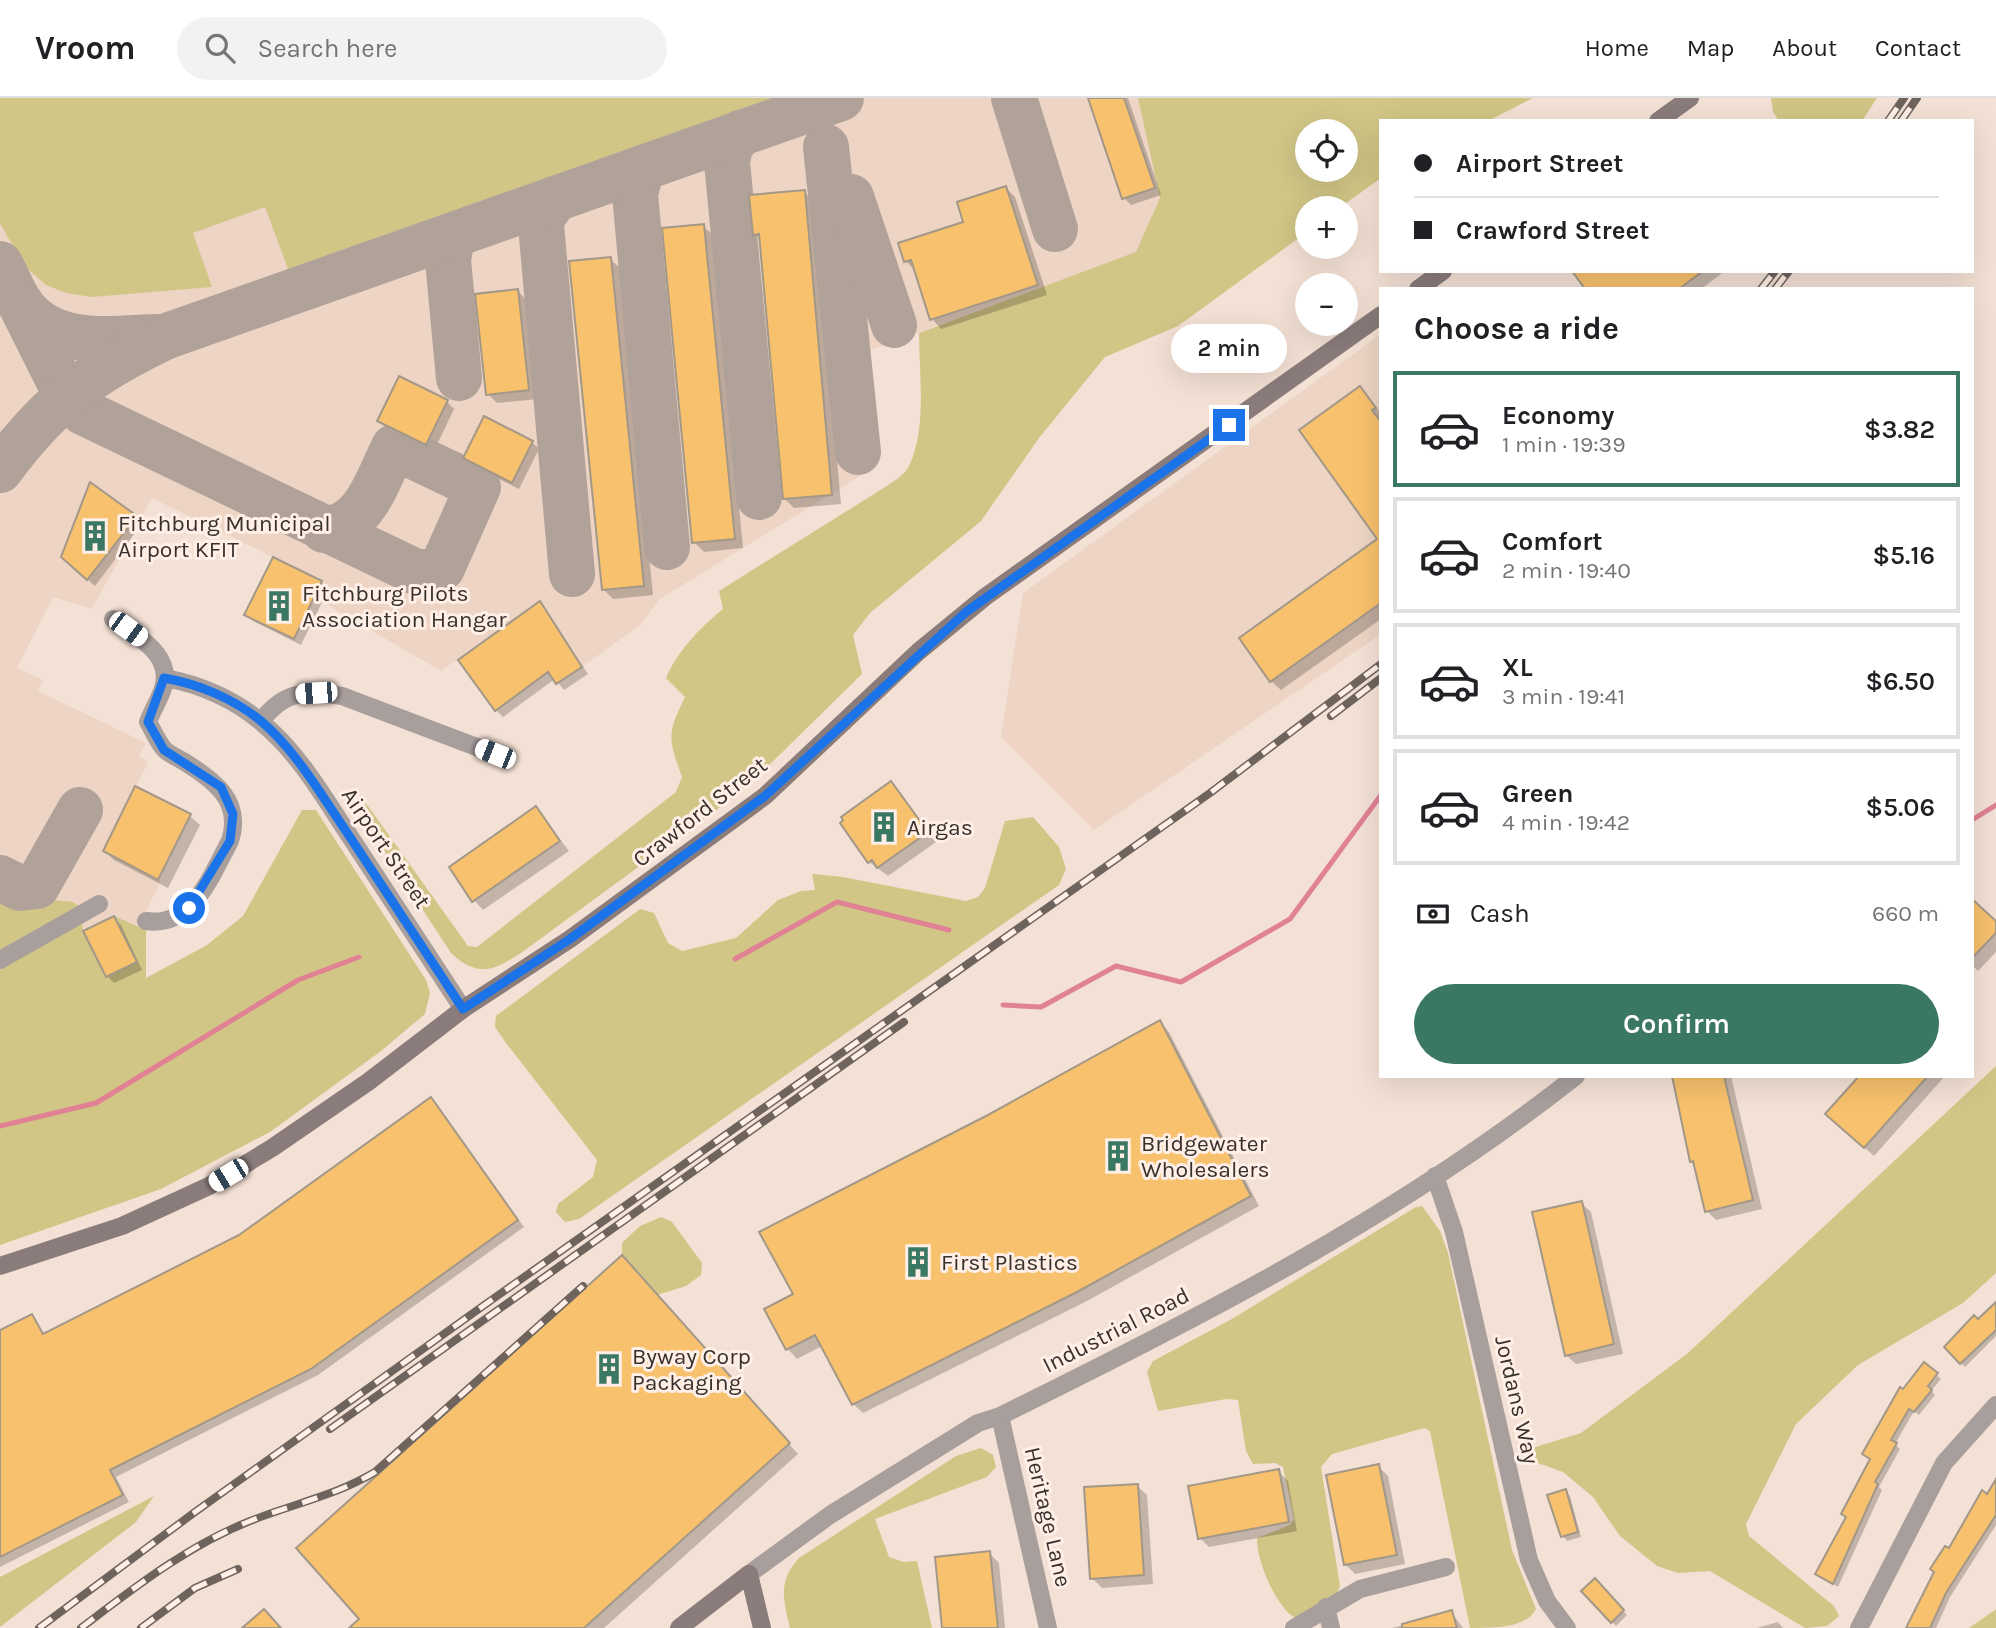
<!DOCTYPE html>
<html lang="en">
<head>
<meta charset="utf-8">
<style>
  :root { --surface:#fff; --page:#f2f2f2; --text:#202124; --muted:#757577; --line:#e0e0e0; --accent:#3b7864 }
  body { margin:0; font-family:Karla,sans-serif; background:var(--page); color:var(--text); height:100vh; display:flex; flex-direction:column; font-size:26px; white-space:nowrap }
  * { box-sizing:border-box; margin:0 }
  p { font-size:23px; color:var(--muted) }
  .icon { flex:none; width:38px; height:38px; fill:none; stroke:currentColor; stroke-width:2; stroke-linecap:round; stroke-linejoin:round }
  .map { position:relative; flex:1; overflow:hidden }
  .side { position:absolute; left:1379px; top:189px; width:595px; height:791px; display:flex; flex-direction:column; background:var(--surface); border-radius:0px; box-shadow:0 7px 28px #0002 }
  .side>* { flex:none }
  .top-card { position:absolute; left:1379px; top:21px; width:595px; height:154px; border-radius:0px; box-shadow:0 7px 28px #0002; display:grid; align-content:center; height:154px; padding:0 35px; background:var(--surface) }
  .buttons { position:absolute; left:1295px; top:21px; display:grid; gap:14px }
  .buttons a { display:grid; place-items:center; width:63px; height:63px; border-radius:50%; background:var(--surface); box-shadow:0 7px 28px #0002; font-size:35px }
  .end { position:absolute; width:32px; height:32px; margin:-16px; border:9px solid #1a73e8; background:#fff; box-shadow:0 0 0 4px #fff }
  .from { border-radius:50% }
  .bubble { position:absolute; height:49px; border-radius:24px; background:var(--surface); box-shadow:0 7px 28px #0002; font-size:23px; font-weight:600; line-height:49px; text-align:center }
  .car { position:absolute; width:21px; height:42px; margin:-21px -10px; border-radius:9px; box-shadow:0 0 5px 2px #0007; background:linear-gradient(#fff 24%,#345 0 40%,#fff 0 76%,#345 0 86%,#fff 0) }
  .top-card b { display:flex; align-items:center; gap:24px; height:66px; font-size:26px }
  .top-card b+b { border-top:2px solid var(--line) }
  .top-card i { width:18px; height:18px; background:var(--text) }
  ul { padding:0; list-style:none }
  li { display:flex; align-items:center; gap:21px; height:116px; margin:0 14px 10px; padding:0 21px; border:4px solid var(--line); border-radius:0px }
  li div { flex:1 }
  li b { display:block; font-size:26px }
  li em { font-style:normal; font-weight:600 }
  li.current { border-color:var(--accent) }
  li>.icon { width:63px; height:63px; stroke-width:1.5 }
  h2 { padding:0 35px; font-size:32px; line-height:84px }
  .pay { display:flex; align-items:center; gap:18px; height:77px; padding:0 35px; font-size:26px }
  .pay p { margin-inline-start:auto }
  .button { display:flex; gap:14px; margin-top:auto; padding:14px 35px }
  .button a { flex:1; height:80px; border-radius:42px; background:var(--accent); color:#fff; font-size:28px; font-weight:600; line-height:80px; text-align:center }
  header { display:flex; align-items:center; gap:42px; box-sizing:border-box; height:98px; padding:0 35px; background:var(--surface); border-bottom:2px solid var(--line) }
  header strong { font-size:33px }
  nav { display:flex; gap:38px; margin-inline-start:auto; font-size:24px }
  .search { width:490px; height:63px; background:var(--page); display:flex; align-items:center; gap:18px; box-sizing:border-box; padding:0 24px; border-radius:38px; color:var(--muted); font-size:26px }
  .map>svg:first-child { display:block }
  .built { fill:#edd4c4 }
  .green { fill:#d1c686; fill-rule:evenodd }
  .shadow { fill:#0003 }
  .lines { fill:none; stroke-linecap:round; stroke-linejoin:round }
  .stream { stroke:#e08194; stroke-width:5 }
  .taxiway { stroke:#b1a299; stroke-width:46 }
  .building { fill:#f7c16d; stroke:#a39888; stroke-width:2 }
  .street { stroke:#a89f9d; stroke-width:18 }
  .secondary { stroke:#8a7c7a; stroke-width:18 }
  .rail-casing { stroke:#6e645d; stroke-width:8 }
  .rail { stroke:#ffefe6; stroke-width:5; stroke-dasharray:16; stroke-linecap:butt }
  .route { stroke:#1a73e8; stroke-width:9 }
  .labels { text-anchor:middle; dominant-baseline:central; stroke-width:6; stroke-linejoin:round; paint-order:stroke }
  .poi-label { font-size:23px; fill:#37302c; stroke:#ffefe6; text-anchor:start }
  .street-label { font-size:23px; fill:#37302c; stroke:#ffefe6 }
</style>
</head>
<body>
<header>
<strong>Vroom</strong>
<div class="search"><svg class="icon" aria-label="search" viewBox="0 0 24 24"><circle cx="10" cy="10" r="6"/><path d="M15 15l6 6"/></svg>Search here</div>
<nav><a>Home</a><a>Map</a><a>About</a><a>Contact</a></nav>
</header>
<div class="map">
<svg width="1996" height="1530" viewBox="0 0 1996 1530">
  <rect width="100%" height="100%" fill="#f4e1d5"/>
  <g class="built">
    <polygon points="0,0 1138,0 1161,100 1136,155 865,254 878,354 870,372 660,501 640,527 582,569 540,503 441,573 314,499 322,483 152,400 92,511 53,499 17,570 43,582 38,593 146,645 139,658 148,664 103,753 161,783 146,813 146,880 0,950"/>
    <polygon points="1381,236 1381,536 1094,732 1001,639 1023,495"/>
  </g>
  <g class="green">
    <polygon points="0,0 773,0 288,171 265,109 193,135 212,189 92,199 66,195 46,187 24,168 0,125"/>
    <path d="M1138,0h395l-45,23h-107v57l-42,30h-32v24l-129,94 -73,31 -66,81 -58,83 -111,92 -17,22 9,39 -100,98 -35,30 -206,151c-28,18 -43,25 -70,0l-98,-150 5,-4 10,7 100,140 9,1 199,-155 6,-15c-14,-39 -15,-43 3,-80l-19,-19c12,-28 34,-50 57,-69l-4,-18 163,-102c10,-7 23,-13 28,-25 17,-39 9,-90 9,-131l217,-81 24,-54zM1307,33h39v39h-39z"/>
    <polygon points="1771,0 1877,0 1862,23 1779,23 1773,14"/>
    <polygon points="302,712 316,712 426,882 430,895 425,916 381,953 270,1034 161,1091 0,1147 0,792 17,798 72,804 80,808 83,833 106,879 137,864 114,818 146,832 146,880 207,847 243,818"/>
    <polygon points="1033,719 1059,749 1066,771 1059,787 579,1121 565,1124 556,1114 558,1106 593,1079 597,1062 506,945 495,929 496,918 640,811 654,815 668,845 682,853 736,840 778,802 801,793 815,792 812,776 843,779 966,803 978,799 985,790 1005,723"/>
    <polygon points="1996,968 1996,1175 1963,1205 1858,1267 1796,1326 1746,1426 1749,1438 1834,1508 1839,1518 1827,1528 1805,1530 1710,1473 1678,1475 1657,1468 1620,1438 1593,1399 1563,1374 1535,1364 1529,1351 1581,1335 1688,1255"/>
    <path d="M1422,1108l18,25 8,22 64,297 24,59c-9,19 -42,19 -66,19l-40,-197 -6,-3 -92,26 -11,13 19,119 -3,7 -39,26c-21,-7 -42,-60 -41,-81l33,-13 4,-6 -11,-52 -8,-4 -22,1 -7,-13 -8,-51 -12,-1 -68,12 -11,-39 6,-11 77,-41 186,-113z"/>
    <polygon points="661,1119 672,1124 702,1165 701,1177 686,1188 657,1197 622,1157 622,1145 640,1128"/>
    <path d="M981,1350l12,7 3,12 -9,10 -112,42 14,38 15,5 13,-1 15,67h-142c-7,-28 -12,-48 9,-70l157,-102z"/>
    <polygon points="154,1398 136,1424 0,1529 0,1479"/>
    <polygon points="1996,1511 1996,1530 1969,1530 1995,1512"/>
  </g>
  <g class="shadow">
    <polygon points="1090,0 1128,0 1161,97 1131,107 1124,100"/>
    <polygon points="1006,90 1015,99 1047,197 941,231 932,221 916,174 906,163 965,125"/>
    <polygon points="804,94 814,104 841,406 794,410 784,400 762,143 755,136"/>
    <polygon points="703,128 713,137 743,450 704,454 694,444"/>
    <polygon points="610,161 620,170 653,497 613,501 604,492"/>
    <polygon points="1582,173 1725,173 1701,191 1587,191"/>
    <polygon points="518,193 527,203 538,301 497,305 488,296"/>
    <polygon points="399,280 447,304 454,311 434,353 386,329 379,322"/>
    <polygon points="1360,290 1381,315 1381,521 1281,592 1271,583 1380,442"/>
    <polygon points="532,344 539,351 519,391 472,367 465,360"/>
    <polygon points="136,419 142,426 95,488 70,466"/>
    <polygon points="274,461 321,485 328,492 301,547 253,523 246,517"/>
    <polygon points="540,505 588,576 564,592 555,581 503,619 496,612"/>
    <polygon points="891,685 936,744 888,778 869,764"/>
    <polygon points="136,691 190,718 200,727 168,790 114,762 105,753"/>
    <polygon points="536,710 569,753 483,812 474,802"/>
    <polygon points="1972,803 1996,826 1996,854 1978,873 1972,867"/>
    <polygon points="114,820 121,827 142,872 114,885 107,878"/>
    <polygon points="1160,925 1169,934 1259,1108 1087,1203 863,1315 853,1306 822,1248 797,1261 788,1251 767,1212 795,1197 987,1020"/>
    <polygon points="1674,978 1731,978 1762,1111 1716,1122 1707,1113 1696,1069 1691,1064"/>
    <polygon points="1862,978 1945,978 1874,1058 1837,1025"/>
    <polygon points="438,1009 524,1129 318,1277 116,1379 129,1404 0,1469 0,1234 32,1218 45,1237 239,1139"/>
    <polygon points="1581,1105 1591,1114 1623,1256 1576,1266 1566,1257"/>
    <polygon points="631,1169 798,1356 604,1530 352,1530"/>
    <polygon points="1996,1206 1996,1238 1965,1269 1946,1249"/>
    <polygon points="1924,1267 1941,1281 1931,1293 1935,1297 1919,1317 1914,1313 1895,1346 1900,1351 1879,1389 1882,1392 1838,1489 1818,1476 1847,1420 1871,1362 1864,1356 1903,1294"/>
    <polygon points="1378,1368 1388,1378 1405,1466 1355,1476 1345,1466"/>
    <polygon points="1278,1373 1288,1383 1297,1433 1209,1449 1200,1440"/>
    <polygon points="1996,1386 1996,1427 1950,1499 1936,1530 1908,1530 1936,1474"/>
    <polygon points="1137,1388 1147,1397 1153,1486 1102,1490 1092,1480"/>
    <polygon points="1566,1393 1570,1398 1581,1439 1567,1443 1563,1438"/>
    <polygon points="989,1455 999,1465 1005,1530 944,1530"/>
    <polygon points="1595,1483 1627,1517 1616,1528 1584,1493"/>
    <polygon points="1451,1514 1463,1530 1392,1530"/>
    <polygon points="1778,1524 1783,1530 1757,1530"/>
  </g>
  <g class="lines">
    <g class="stream">
      <polyline points="1972,722 1996,707"/>
      <polyline points="735,861 837,804 949,832"/>
      <polyline points="1003,907 1041,909 1116,868 1181,884 1290,821 1381,697"/>
      <polyline points="0,1028 96,1005 298,882 359,859"/>
    </g>
    <g class="taxiway">
      <polyline points="1014,0 1055,131"/>
      <polyline points="740,35 730,49 727,64 759,399"/>
      <polyline points="826,49 858,354"/>
      <polyline points="645,69 640,76 635,96 667,449"/>
      <polyline points="851,99 894,227"/>
      <polyline points="555,101 543,118 541,127 572,476"/>
      <polyline points="459,135 451,144 448,162 459,280"/>
      <path d="M0,166c7,13 12,27 20,39 30,45 88,36 135,34"/>
      <path d="M20,205l46,92 17,17 333,160h18l8,-4 36,-81 -84,-40c-17,33 -28,79 -70,83"/>
      <path d="M0,372c50,-68 91,-98 167,-134l674,-238"/>
      <polyline points="0,780 20,790 37,788 80,712"/>
    </g>
  </g>
  <g class="building">
    <polygon points="1088,0 1124,0 1155,90 1122,101"/>
    <polygon points="1006,88 1038,187 930,222 911,162 904,164 898,145 963,124 957,104"/>
    <polygon points="805,92 832,397 783,401 759,136 753,137 749,97"/>
    <polygon points="704,126 735,441 692,445 662,130"/>
    <polygon points="611,159 644,488 602,492 569,163"/>
    <polygon points="1572,173 1703,173 1679,191 1585,191"/>
    <polygon points="518,191 529,292 486,297 475,196"/>
    <polygon points="399,278 448,302 426,347 377,323"/>
    <polygon points="1360,288 1376,310 1372,312 1381,324 1381,505 1270,584 1239,540 1377,441 1299,332"/>
    <polygon points="484,318 533,343 512,385 463,360"/>
    <polygon points="90,384 137,418 87,482 61,459"/>
    <polygon points="273,459 322,483 294,541 244,517"/>
    <polygon points="540,503 582,569 556,586 548,574 495,613 458,562"/>
    <polygon points="891,683 928,734 877,770 872,762 868,765 840,725 843,722 841,719"/>
    <polygon points="135,688 191,716 158,782 103,753"/>
    <polygon points="536,708 560,743 472,804 449,769"/>
    <polygon points="1972,801 1996,823 1996,835 1972,860"/>
    <polygon points="114,818 137,864 106,879 83,833"/>
    <polygon points="1160,922 1251,1098 1077,1194 852,1307 815,1237 786,1252 764,1211 793,1196 759,1134 986,1018"/>
    <polygon points="1672,978 1724,978 1753,1102 1705,1114 1693,1063 1690,1064"/>
    <polygon points="1859,978 1928,978 1864,1050 1825,1016"/>
    <polygon points="431,999 518,1122 311,1271 110,1372 123,1397 0,1459 0,1232 32,1216 43,1236 239,1137"/>
    <polygon points="1582,1103 1614,1246 1565,1258 1532,1114"/>
    <polygon points="622,1157 790,1345 584,1530 349,1530 359,1521 296,1450"/>
    <polygon points="1996,1204 1996,1232 1960,1266 1944,1249 1974,1217 1978,1221"/>
    <polygon points="1924,1264 1938,1275 1928,1288 1932,1292 1914,1314 1909,1311 1891,1342 1897,1345 1875,1384 1878,1386 1833,1486 1815,1476 1846,1419 1841,1416 1870,1361 1862,1356 1900,1289 1903,1291"/>
    <polygon points="1379,1366 1397,1457 1344,1467 1326,1377"/>
    <polygon points="1279,1371 1289,1424 1198,1441 1188,1388"/>
    <polygon points="1996,1381 1996,1417 1946,1495 1930,1530 1906,1530 1934,1474 1930,1471 1945,1448 1949,1450 1982,1392 1987,1396"/>
    <polygon points="1138,1386 1144,1477 1090,1481 1084,1389"/>
    <polygon points="1566,1391 1578,1434 1561,1439 1547,1397"/>
    <polygon points="990,1453 998,1530 942,1530 935,1459"/>
    <polygon points="1595,1480 1624,1512 1611,1525 1581,1493"/>
    <polygon points="264,1511 281,1530 242,1530"/>
    <polygon points="1452,1512 1457,1530 1402,1530 1402,1526"/>
  </g>
  <g class="lines">
    <g class="street">
      <path d="M113,521c24,17 63,37 49,72 -4,11 -10,20 -14,31 5,8 10,21 17,28 4,4 13,8 18,11 31,19 60,40 47,80 -19,34 -37,87 -84,80"/>
      <path d="M165,580c34,6 69,21 96,44 37,30 62,74 88,113 38,58 76,116 114,174"/>
      <path d="M261,623c24,-31 44,-30 81,-25l153,58"/>
      <polyline points="0,862 99,806"/>
      <polyline points="1435,1078 1454,1134 1529,1462 1547,1503 1567,1530"/>
      <polyline points="1000,1318 1048,1530"/>
      <path d="M749,1476l81,-59 148,-92 22,-7c199,-98 401,-201 576,-340"/>
      <polyline points="1326,1509 1331,1530"/>
      <polyline points="1294,1530 1360,1491 1446,1469"/>
      <polyline points="1859,1530 1944,1365 1996,1307"/>
    </g>
    <g class="secondary">
      <polyline points="1658,23 1690,0"/>
      <polyline points="1418,191 1443,173"/>
      <polyline points="0,1168 122,1128 209,1088 272,1050 368,984 463,911 570,841 765,698 918,554 985,499 1381,217"/>
      <polyline points="679,1530 749,1476 762,1530"/>
    </g>
    <defs>
      <g id="rail">
        <polyline points="1888,23 1904,0"/>
        <polyline points="1901,23 1917,0"/>
        <polyline points="1761,191 1775,173"/>
        <polyline points="1775,191 1789,173"/>
        <polyline points="1331,618 1381,580"/>
        <polyline points="330,1331 904,924"/>
        <polyline points="39,1530 195,1414 483,1208 1210,695 1381,566"/>
        <path d="M81,1530c53,-40 106,-82 169,-107 42,-17 85,-25 125,-49l208,-186"/>
        <polyline points="141,1530 195,1490 238,1471"/>
      </g>
    </defs>
    <use href="#rail" class="rail-casing"/>
    <use href="#rail" class="rail"/>
  </g>
  <g class="lines">
    <path class="route" d="M189,810l41,-67 3,-27 -12,-27 -57,-37 -16,-28 16,-44c35,6 70,21 97,43 35,30 59,72 85,110 39,59 78,119 117,178l107,-70 195,-143 201,-184 263,-187"/>
  </g>
  <defs>
    <symbol id="building-bare" viewBox="-9 -9 18 18"><path d="M-4-6H4V6H1V3H-1V6H-4ZM-2.5-4.3h1.7v1.8h-1.7ZM.8-4.3h1.7v1.8H.8ZM-2.5-1h1.7V.8h-1.7ZM.8-1h1.7V.8H.8Z" fill="#3b7864" stroke="#ffefe6" stroke-width="2.5" paint-order="stroke"/></symbol>
  </defs>
  <g fill-rule="evenodd">
    <use href="#building-bare" x="73" y="416" width="44" height="44"/>
    <use href="#building-bare" x="257" y="486" width="44" height="44"/>
    <use href="#building-bare" x="862" y="707" width="44" height="44"/>
    <use href="#building-bare" x="1096" y="1036" width="44" height="44"/>
    <use href="#building-bare" x="896" y="1142" width="44" height="44"/>
    <use href="#building-bare" x="587" y="1249" width="44" height="44"/>
  </g>
  <g class="labels">
    <g class="poi-label">
      <text x="118" y="425">Fitchburg Municipal<tspan x="118" dy="26">Airport KFIT</tspan></text>
      <text x="302" y="495">Fitchburg Pilots<tspan x="302" dy="26">Association Hangar</tspan></text>
      <text x="907" y="729">Airgas</text>
      <text x="1141" y="1045">Bridgewater<tspan x="1141" dy="26">Wholesalers</tspan></text>
      <text x="941" y="1164">First Plastics</text>
      <text x="632" y="1258">Byway Corp<tspan x="632" dy="26">Packaging</tspan></text>
    </g>
    <g class="street-label">
      <text transform="translate(700 714) rotate(-38)">Crawford Street</text>
      <text transform="translate(386 750) rotate(56)">Airport Street</text>
      <text transform="translate(1116 1232) rotate(-27)">Industrial Road</text>
      <text transform="translate(1517 1302) rotate(77)">Jordans Way</text>
      <text transform="translate(1048 1419) rotate(77)">Heritage Lane</text>
    </g>
  </g>
</svg>
<div class="buttons">
<a><svg class="icon" aria-label="locate" viewBox="0 0 24 24"><circle cx="12" cy="12" r="6"/><path d="M12 2v4M12 18v4M2 12h4M18 12h4"/></svg></a>
<a>+</a>
<a>−</a>
</div>
<i class="end from" style="left:189px;top:810px"></i>
<i class="end" style="left:1229px;top:327px"></i>
<div class="bubble" style="left:1171px;top:226px;width:116px">2 min</div>
<i class="car" style="left:128px;top:531px;rotate:126deg"></i>
<i class="car" style="left:316px;top:595px;rotate:266deg"></i>
<i class="car" style="left:495px;top:656px;rotate:292deg"></i>
<i class="car" style="left:228px;top:1077px;rotate:239deg"></i>
<div class="top-card">
<b><i class="from"></i>Airport Street</b>
<b><i></i>Crawford Street</b>
</div>
<section class="side">
<h2>Choose a ride</h2>
<ul>
<li class="current"><svg class="icon" aria-label="car" viewBox="0 0 24 24"><path d="M5 17H2v-5l4-1 3-4h7l3 4 3 1v5h-3M9 17h6M6 11h13"/><circle cx="7" cy="17" r="2"/><circle cx="17" cy="17" r="2"/></svg><div><b>Economy</b><p>1 min · 19:39</p></div><em>$3.82</em></li>
<li><svg class="icon" aria-label="car" viewBox="0 0 24 24"><path d="M5 17H2v-5l4-1 3-4h7l3 4 3 1v5h-3M9 17h6M6 11h13"/><circle cx="7" cy="17" r="2"/><circle cx="17" cy="17" r="2"/></svg><div><b>Comfort</b><p>2 min · 19:40</p></div><em>$5.16</em></li>
<li><svg class="icon" aria-label="car" viewBox="0 0 24 24"><path d="M5 17H2v-5l4-1 3-4h7l3 4 3 1v5h-3M9 17h6M6 11h13"/><circle cx="7" cy="17" r="2"/><circle cx="17" cy="17" r="2"/></svg><div><b>XL</b><p>3 min · 19:41</p></div><em>$6.50</em></li>
<li><svg class="icon" aria-label="car" viewBox="0 0 24 24"><path d="M5 17H2v-5l4-1 3-4h7l3 4 3 1v5h-3M9 17h6M6 11h13"/><circle cx="7" cy="17" r="2"/><circle cx="17" cy="17" r="2"/></svg><div><b>Green</b><p>4 min · 19:42</p></div><em>$5.06</em></li>
</ul>
<div class="pay"><svg class="icon" aria-label="cash" viewBox="0 0 24 24"><path d="M3 7h18v10H3z"/><circle cx="12" cy="12" r="2"/></svg>Cash<p>660 m</p></div>
<div class="button"><a>Confirm</a></div>
</section>
</div>
</body>
</html>
